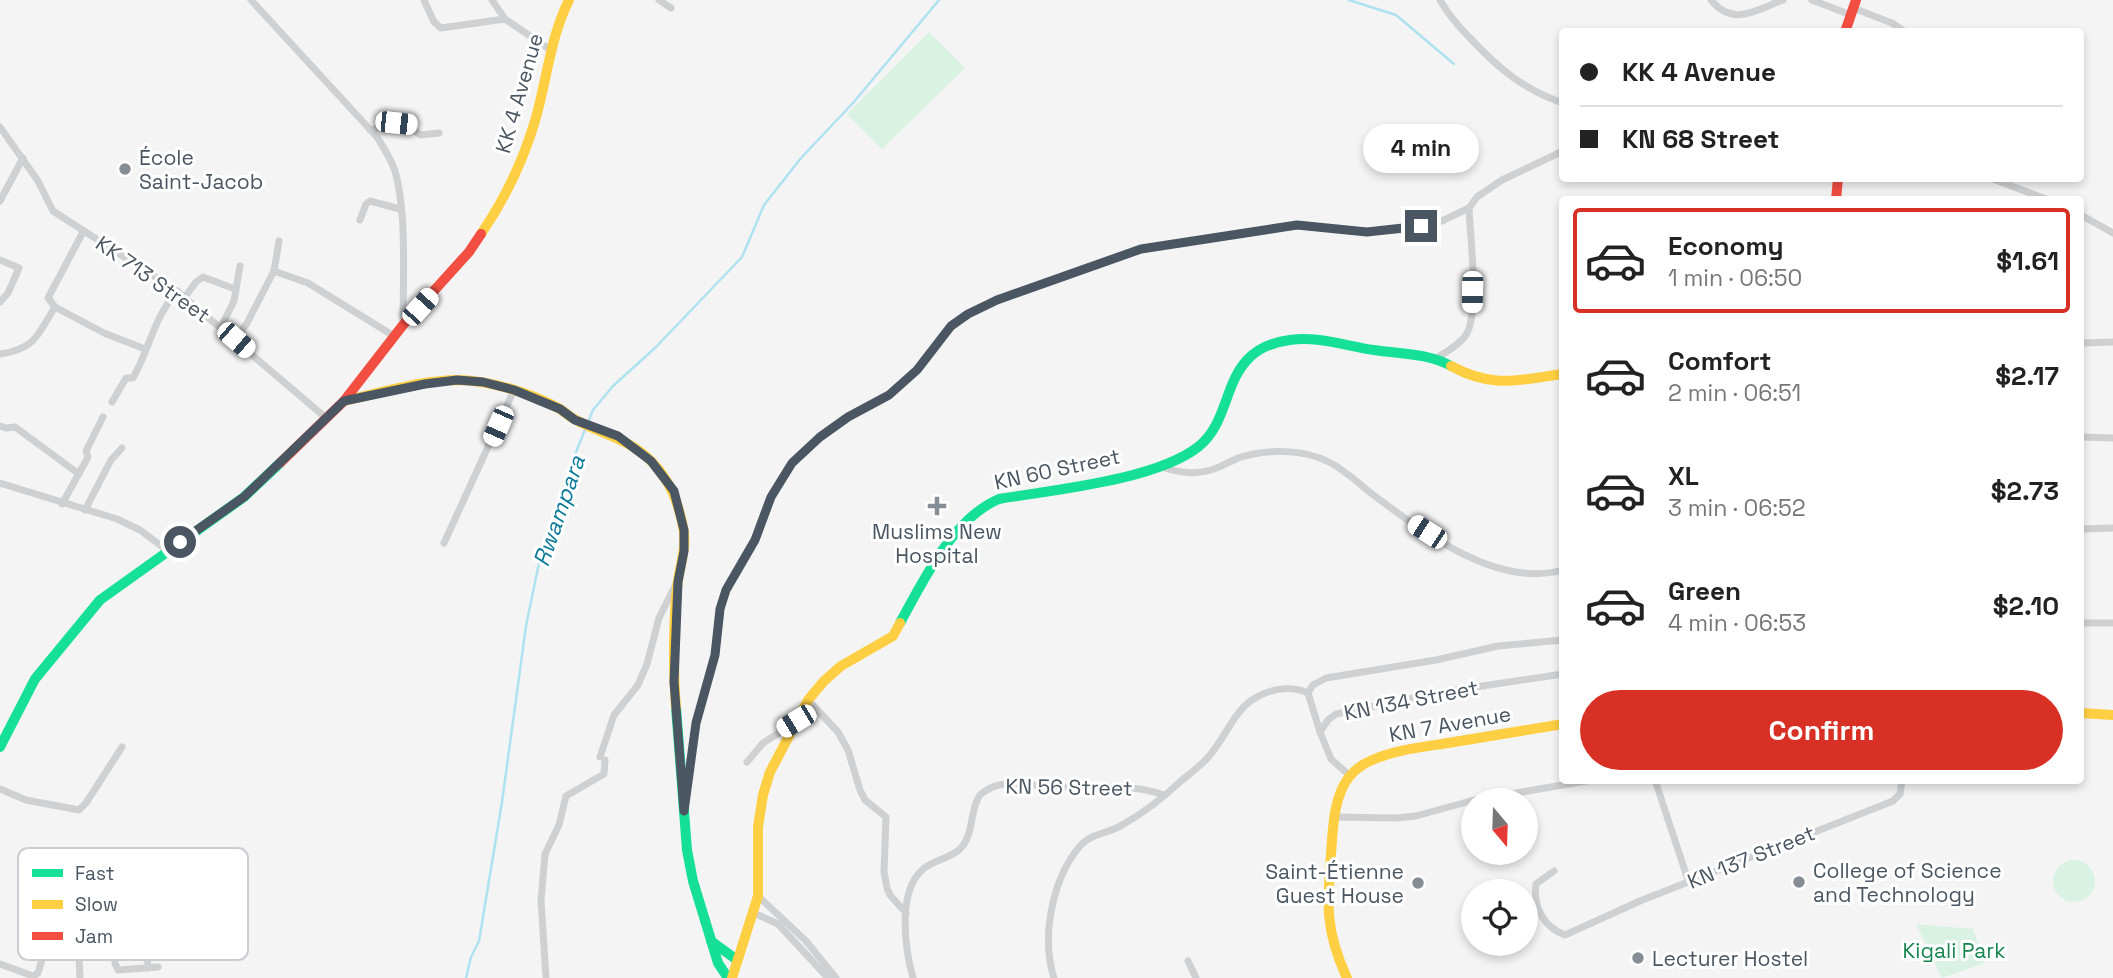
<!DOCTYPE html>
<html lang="en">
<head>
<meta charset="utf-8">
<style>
  :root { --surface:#fff; --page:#f6f6f6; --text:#222; --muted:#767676; --line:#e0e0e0; --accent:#d93025 }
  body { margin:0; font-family:"Space Grotesk",sans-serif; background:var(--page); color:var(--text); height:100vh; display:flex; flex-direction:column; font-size:26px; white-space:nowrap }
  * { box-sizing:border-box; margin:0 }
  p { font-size:23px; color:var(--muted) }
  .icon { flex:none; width:38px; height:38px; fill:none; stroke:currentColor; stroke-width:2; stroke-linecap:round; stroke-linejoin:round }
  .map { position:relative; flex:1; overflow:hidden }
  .details { position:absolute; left:1559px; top:196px; width:525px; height:588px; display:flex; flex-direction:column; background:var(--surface); border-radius:7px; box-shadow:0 4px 10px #0003 }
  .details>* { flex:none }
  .top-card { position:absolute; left:1559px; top:28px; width:525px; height:154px; border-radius:7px; box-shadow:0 4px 10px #0003; display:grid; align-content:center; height:154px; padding:0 21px; background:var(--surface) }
  .needle { width:46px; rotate:161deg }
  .fabs { position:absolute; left:1461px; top:788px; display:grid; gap:14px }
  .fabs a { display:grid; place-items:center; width:77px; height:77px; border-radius:50%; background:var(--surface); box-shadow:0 4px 10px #0003; font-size:35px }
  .end { position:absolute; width:32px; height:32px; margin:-16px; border:9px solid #4a5661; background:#fff; box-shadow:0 0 0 4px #fff }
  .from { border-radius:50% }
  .bubble { position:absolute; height:49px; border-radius:24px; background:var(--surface); box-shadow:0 4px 10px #0003; font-size:23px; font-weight:700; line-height:49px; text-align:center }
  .car { position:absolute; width:21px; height:42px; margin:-21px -10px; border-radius:9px; box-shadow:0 0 5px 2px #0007; background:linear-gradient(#fff 24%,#345 0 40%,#fff 0 76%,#345 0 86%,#fff 0) }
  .top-card b { display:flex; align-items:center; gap:24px; height:66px; font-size:26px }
  .top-card b+b { border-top:2px solid var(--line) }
  .top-card i { width:18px; height:18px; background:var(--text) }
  ul { padding:12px 0 0; list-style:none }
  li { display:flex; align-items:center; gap:21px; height:105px; margin:0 14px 10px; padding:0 7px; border:4px solid transparent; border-radius:7px }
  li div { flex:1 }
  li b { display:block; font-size:26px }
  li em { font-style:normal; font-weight:700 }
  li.active { border-color:var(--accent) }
  li>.icon { width:63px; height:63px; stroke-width:1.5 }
  .cta { display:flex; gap:14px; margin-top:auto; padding:14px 21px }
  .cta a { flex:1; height:80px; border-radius:42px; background:var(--accent); color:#fff; font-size:28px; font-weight:700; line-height:80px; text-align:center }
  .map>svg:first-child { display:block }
  .green { fill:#d9f2e3 }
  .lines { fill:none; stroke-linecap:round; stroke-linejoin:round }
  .stream { stroke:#aee2f0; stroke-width:2.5 }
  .street { stroke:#ced0d2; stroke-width:7 }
  .fast { stroke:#16e098; stroke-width:10 }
  .slow { stroke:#ffcf43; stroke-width:10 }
  .jam { stroke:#f24e42; stroke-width:10 }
  .route { stroke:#4a5661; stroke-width:9 }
  .poi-dot { fill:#868d94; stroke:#fff; stroke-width:2.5 }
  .labels { text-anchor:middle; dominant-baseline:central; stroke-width:6; stroke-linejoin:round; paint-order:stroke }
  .street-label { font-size:21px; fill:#4a5661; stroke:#fff }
  .poi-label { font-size:21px; fill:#4a5661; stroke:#fff; text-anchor:start }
  .park-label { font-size:21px; fill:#17864f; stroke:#fff }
  .water-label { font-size:23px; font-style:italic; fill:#0c7c9b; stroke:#fff }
  .key { fill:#fff; stroke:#c9ccd0; stroke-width:2 }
  .key-label { font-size:19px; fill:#4a5661 }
</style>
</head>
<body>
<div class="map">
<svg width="2113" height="978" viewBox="0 0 2113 978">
  <rect width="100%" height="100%" fill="#f4f4f4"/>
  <g class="green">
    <polygon points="929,32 965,68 882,149 847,114"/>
    <circle cx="2074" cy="881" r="21"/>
    <polygon points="1916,924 1973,929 1985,963 1942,978"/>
  </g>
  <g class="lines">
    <g class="stream">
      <polyline points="1349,0 1396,15 1454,64"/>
      <polyline points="466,978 471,957 479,941 502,802 526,626 539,563 572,462 593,410 613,386 656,347 742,257 764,205 801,158 853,103 939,0"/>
    </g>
    <g class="street">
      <path d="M251,0l126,137c7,11 14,22 18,34 12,42 8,109 8,153"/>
      <polyline points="424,0 434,22 441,28 505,19 552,51"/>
      <polyline points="492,0 505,19"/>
      <polyline points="659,0 671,8"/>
      <path d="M1440,0c8,14 19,27 30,38 28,30 54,52 93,65"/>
      <path d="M1711,0c23,28 46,9 72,0"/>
      <polyline points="1812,0 1851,15"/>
      <polyline points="1853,8 1892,23 1905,32"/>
      <polyline points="0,127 38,181 53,211 177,291 325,417"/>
      <path d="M370,130c25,-6 30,-12 50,5l19,-2"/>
      <polyline points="1990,178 2049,200"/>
      <polyline points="0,201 23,158"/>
      <polyline points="2081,215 2113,233"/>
      <polyline points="360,220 366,204 370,201 400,209"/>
      <polyline points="0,260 19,268 8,293 0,302"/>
      <polyline points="274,271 308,283 394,336"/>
      <polyline points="185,297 196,282 203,277 235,289"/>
      <polyline points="55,307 48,298 83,232"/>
      <polyline points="221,327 234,301 240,266"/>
      <polyline points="236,339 247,323 274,271 279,241"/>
      <polyline points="2081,343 2113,342"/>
      <path d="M0,354c36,-5 38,-20 55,-47l49,26 41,16"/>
      <path d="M1435,359c11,-7 24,-14 31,-24 14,-22 4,-100 3,-127"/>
      <path d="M112,402l14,-24h7c18,-32 19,-57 44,-87"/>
      <polyline points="0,426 6,428 15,427 79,474"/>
      <polyline points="2081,437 2113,438"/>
      <path d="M1159,466c16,6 35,9 52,4 10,-3 19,-9 30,-13 26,-8 63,-8 88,5 16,8 29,21 43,32 50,37 124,95 191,76"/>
      <polyline points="0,483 117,519 140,530 168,551"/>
      <polyline points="62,504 88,457 86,451 103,417"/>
      <polyline points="85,510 111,460 122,448"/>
      <polyline points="2081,529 2113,528"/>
      <polyline points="444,543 514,390"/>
      <polyline points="2081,623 2113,623"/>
      <polyline points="1308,693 1313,685 1326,678 1436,660 1498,646 1563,640"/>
      <polyline points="808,700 838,732 848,750 860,790 865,800 886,817 884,872 887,888 890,895 906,913"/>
      <polyline points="600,757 614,715 638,685 647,664 659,618 677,582"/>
      <polyline points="747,762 763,743 796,722"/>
      <polyline points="1350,776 1331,759 1320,732 1328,720 1336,714 1442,692 1563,674"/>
      <polyline points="1655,780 1689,883"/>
      <polyline points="0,789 26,800 79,810 86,803 122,747"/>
      <polyline points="686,793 696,723 715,655 720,609 726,590 755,540 771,497 792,463 820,437 848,417 889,395 917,370 951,326 969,314 997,300 1141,249 1297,225 1367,232 1400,230 1442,221 1469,208 1477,197 1502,180 1563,151"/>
      <polyline points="1475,800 1592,780"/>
      <polyline points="1334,817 1396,818 1416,816 1474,800"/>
      <path d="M1554,871l-18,13c-3,22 7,43 29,51l75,-34 253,-100 7,-7 2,-14"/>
      <polyline points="758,896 806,941 836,978"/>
      <polyline points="754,913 778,924 828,978"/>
      <path d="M106,924c27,4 49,5 74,-5"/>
      <polyline points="145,928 148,968"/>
      <polyline points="79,956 81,945 114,944 115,963 118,970 158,967"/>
      <polyline points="1188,961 1196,978"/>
      <polyline points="0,964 33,976 38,973 45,949 79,956 80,978"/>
      <polyline points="546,978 541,900 545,854 559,825 566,796 604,774 605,760"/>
      <path d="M913,978c-8,-29 -16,-85 9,-108 11,-10 26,-11 37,-20 16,-15 10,-40 21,-55 4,-4 13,-9 19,-10 16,-4 36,1 53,2 39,2 75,-5 112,8"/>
      <path d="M1054,978c-13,-41 -2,-99 26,-132 11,-13 28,-12 42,-21 20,-11 43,-29 60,-45 9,-7 20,-15 28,-25 15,-17 23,-42 42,-55 17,-11 37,-15 56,-7l12,39"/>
    </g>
    <g class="fast">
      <path d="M900,623c23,-42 53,-105 99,-124 54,-9 157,-19 199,-52 29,-23 26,-62 49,-87 11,-12 27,-18 43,-20 28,-4 56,6 84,10 26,4 54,3 77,16"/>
      <polyline points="676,707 687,850 693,881 718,963 728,978"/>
      <polyline points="0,747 35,679 100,600 244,497 280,463"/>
      <polyline points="711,941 737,960"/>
    </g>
    <g class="slow">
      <path d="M481,234c24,-35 42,-73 54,-113 12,-41 15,-83 34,-121"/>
      <path d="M1451,366c42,23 68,14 112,8"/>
      <path d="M344,401c37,-8 77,-21 115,-21 33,1 72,13 101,29 6,4 11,9 18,12 25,13 53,19 74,41 18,19 26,39 31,65 4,18 -2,35 -5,53 -5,37 -5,90 -2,127"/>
      <polyline points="2081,713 2113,715"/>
      <polyline points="732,978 758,896 758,827 763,795 770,772 808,700 824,681 841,666 893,636 900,623"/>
      <path d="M1347,978c-22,-47 -20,-74 -16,-124 2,-25 2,-56 18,-77 5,-6 14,-13 21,-16 23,-11 52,-14 78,-18 38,-6 77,-13 115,-19"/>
    </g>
    <g class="jam">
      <polyline points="1845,32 1856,0"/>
      <polyline points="1836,200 1838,178"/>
      <polyline points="280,463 344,401 403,325 469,252 481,234"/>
    </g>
  </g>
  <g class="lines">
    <polyline class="route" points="180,542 244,497 344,401 425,384 457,380 483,382 514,390 560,409 575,420 618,436 651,461 674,491 684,530 684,551 678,582 674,682 684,811 696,723 715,655 720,609 726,590 755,540 771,497 792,463 820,437 848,417 889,395 917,370 951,326 968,314 997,300 1141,249 1297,225 1367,232 1421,226"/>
  </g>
  <g class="poi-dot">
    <circle cx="125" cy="169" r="7"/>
    <path d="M933.5 495.5h7v7h7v7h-7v7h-7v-7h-7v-7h7z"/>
    <circle cx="1799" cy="882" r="7"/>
    <circle cx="1418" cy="883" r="7"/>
    <circle cx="1638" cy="958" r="7"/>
  </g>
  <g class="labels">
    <g class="street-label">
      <text transform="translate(519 93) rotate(-74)">KK 4 Avenue</text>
      <text transform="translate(153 279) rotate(35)">KK 713 Street</text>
      <text transform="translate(1057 469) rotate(-12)">KN 60 Street</text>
      <text transform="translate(1411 700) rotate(-11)">KN 134 Street</text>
      <text transform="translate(1450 724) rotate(-10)">KN 7 Avenue</text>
      <text transform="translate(1069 787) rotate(1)">KN 56 Street</text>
      <text transform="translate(1751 857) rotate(-22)">KN 137 Street</text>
    </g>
    <g class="poi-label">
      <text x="139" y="157">École<tspan x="139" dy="24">Saint-Jacob</tspan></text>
      <text x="937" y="531" text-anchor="middle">Muslims New<tspan x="937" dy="24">Hospital</tspan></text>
      <text x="1813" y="870">College of Science<tspan x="1813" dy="24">and Technology</tspan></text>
      <text x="1404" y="871" text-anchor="end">Saint-Étienne<tspan x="1404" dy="24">Guest House</tspan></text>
      <text x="1652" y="958">Lecturer Hostel</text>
    </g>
    <g class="park-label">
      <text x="1954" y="950">Kigali Park</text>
    </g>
    <g class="water-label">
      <text transform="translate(559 511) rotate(-71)">Rwampara</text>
    </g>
  </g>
  <rect x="18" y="848" width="230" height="112" rx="10" class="key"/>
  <rect x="32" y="869" width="31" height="8" fill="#16e098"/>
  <rect x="32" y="900" width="31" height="9" fill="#ffcf43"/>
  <rect x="32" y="932" width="31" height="8" fill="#f24e42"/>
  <g class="key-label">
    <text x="75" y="880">Fast</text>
    <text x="75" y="911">Slow</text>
    <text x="75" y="943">Jam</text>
  </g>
</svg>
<div class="fabs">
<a><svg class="needle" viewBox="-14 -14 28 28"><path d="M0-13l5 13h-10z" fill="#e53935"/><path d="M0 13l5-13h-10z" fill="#767676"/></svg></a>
<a><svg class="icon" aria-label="locate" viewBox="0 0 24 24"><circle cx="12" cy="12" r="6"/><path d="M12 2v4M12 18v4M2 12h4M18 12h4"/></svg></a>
</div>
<i class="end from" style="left:180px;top:542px"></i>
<i class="end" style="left:1421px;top:226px"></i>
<div class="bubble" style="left:1363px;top:124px;width:116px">4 min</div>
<i class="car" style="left:396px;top:123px;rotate:96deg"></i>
<i class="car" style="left:1472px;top:292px;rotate:181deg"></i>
<i class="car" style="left:420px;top:307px;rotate:42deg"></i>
<i class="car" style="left:236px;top:340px;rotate:131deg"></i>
<i class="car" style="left:498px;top:426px;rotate:204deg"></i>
<i class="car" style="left:1427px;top:532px;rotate:303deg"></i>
<i class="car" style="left:796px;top:721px;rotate:239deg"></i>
<div class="top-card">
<b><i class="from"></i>KK 4 Avenue</b>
<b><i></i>KN 68 Street</b>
</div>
<section class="details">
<ul>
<li class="active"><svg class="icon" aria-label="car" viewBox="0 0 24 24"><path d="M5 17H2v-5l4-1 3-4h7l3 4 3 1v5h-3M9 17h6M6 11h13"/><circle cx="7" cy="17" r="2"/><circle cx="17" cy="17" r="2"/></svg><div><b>Economy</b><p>1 min · 06:50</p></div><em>$1.61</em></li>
<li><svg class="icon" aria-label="car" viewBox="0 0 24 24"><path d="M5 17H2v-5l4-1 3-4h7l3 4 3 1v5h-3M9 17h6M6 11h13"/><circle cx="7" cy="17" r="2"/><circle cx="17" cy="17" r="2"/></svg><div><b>Comfort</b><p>2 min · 06:51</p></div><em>$2.17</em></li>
<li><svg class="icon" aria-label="car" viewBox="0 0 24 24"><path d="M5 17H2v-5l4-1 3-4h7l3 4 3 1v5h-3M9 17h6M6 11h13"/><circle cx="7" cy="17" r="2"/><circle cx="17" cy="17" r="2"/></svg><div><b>XL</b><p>3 min · 06:52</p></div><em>$2.73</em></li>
<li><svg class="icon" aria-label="car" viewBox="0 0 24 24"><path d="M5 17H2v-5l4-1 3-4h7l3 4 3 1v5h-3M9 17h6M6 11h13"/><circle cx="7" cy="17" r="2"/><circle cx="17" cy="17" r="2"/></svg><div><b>Green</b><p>4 min · 06:53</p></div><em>$2.10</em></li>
</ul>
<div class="cta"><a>Confirm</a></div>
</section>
</div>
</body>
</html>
